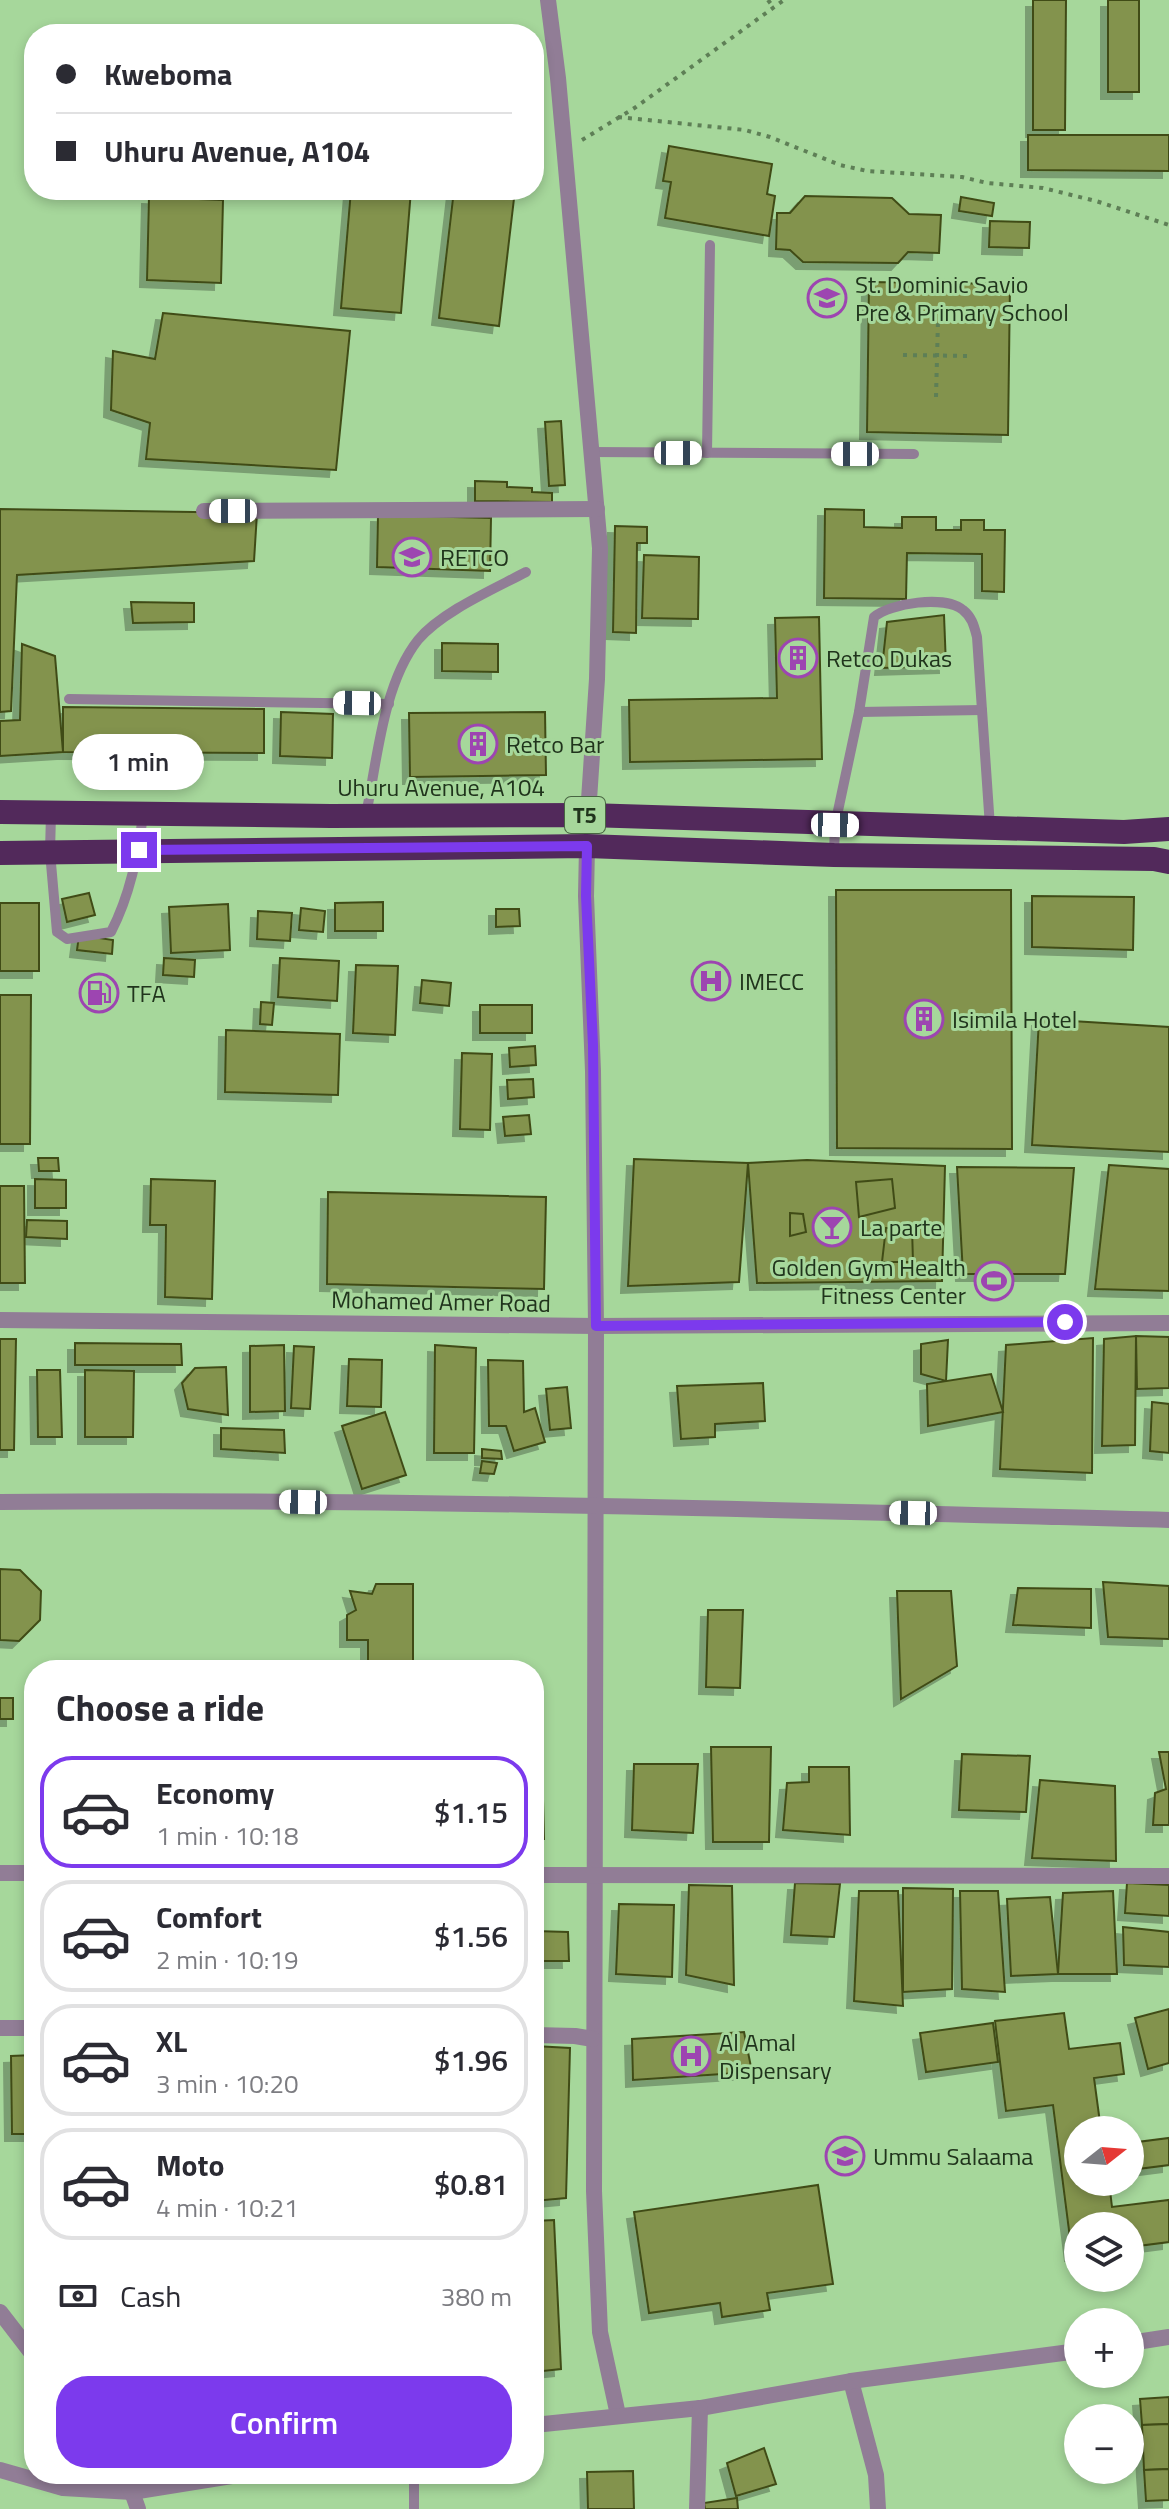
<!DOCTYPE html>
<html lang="en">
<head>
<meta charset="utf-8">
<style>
  :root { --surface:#fff; --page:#f2f2f3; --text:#2b2b33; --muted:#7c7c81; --line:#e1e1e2; --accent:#7c3aed }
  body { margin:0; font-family:"Titillium Web",sans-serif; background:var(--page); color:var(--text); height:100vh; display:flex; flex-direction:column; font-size:30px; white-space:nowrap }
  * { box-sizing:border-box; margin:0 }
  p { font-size:26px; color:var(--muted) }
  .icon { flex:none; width:44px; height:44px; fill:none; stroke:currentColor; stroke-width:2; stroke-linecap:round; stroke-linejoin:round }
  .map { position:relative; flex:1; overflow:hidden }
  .drawer { position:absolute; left:24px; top:1660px; width:520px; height:824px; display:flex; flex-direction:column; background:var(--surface); border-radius:32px; box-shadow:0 4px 12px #0003 }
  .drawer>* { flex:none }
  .banner { position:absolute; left:24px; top:24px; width:520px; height:176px; border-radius:32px; box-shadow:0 4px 12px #0003; display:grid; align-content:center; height:176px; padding:0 32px; background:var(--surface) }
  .needle { width:52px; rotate:73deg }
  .fabs { position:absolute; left:1064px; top:2116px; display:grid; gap:16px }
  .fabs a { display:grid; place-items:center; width:80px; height:80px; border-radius:50%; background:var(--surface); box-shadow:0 4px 12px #0003; font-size:40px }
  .end { position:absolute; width:36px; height:36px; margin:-18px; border:10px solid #7c3aed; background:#fff; box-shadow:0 0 0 4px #fff }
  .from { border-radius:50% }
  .bubble { position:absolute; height:56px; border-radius:28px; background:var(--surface); box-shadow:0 4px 12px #0003; font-size:26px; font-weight:600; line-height:56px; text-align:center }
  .car { position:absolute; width:24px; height:48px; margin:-24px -12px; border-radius:10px; box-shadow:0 0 6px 2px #0007; background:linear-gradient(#fff 24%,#345 0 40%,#fff 0 76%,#345 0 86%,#fff 0) }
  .banner b { display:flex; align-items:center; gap:28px; height:76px; font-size:30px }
  .banner b+b { border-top:2px solid var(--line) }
  .banner i { width:20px; height:20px; background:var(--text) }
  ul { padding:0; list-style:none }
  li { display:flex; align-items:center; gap:24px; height:112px; margin:0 16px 12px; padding:0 16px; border:4px solid var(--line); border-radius:32px }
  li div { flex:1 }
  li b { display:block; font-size:30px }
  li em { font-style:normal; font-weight:600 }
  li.active { border-color:var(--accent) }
  li>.icon { width:72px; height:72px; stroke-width:1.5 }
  h2 { padding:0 32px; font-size:36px; line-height:96px }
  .pay { display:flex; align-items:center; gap:20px; height:88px; padding:0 32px; font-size:30px }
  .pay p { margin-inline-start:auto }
  .cta { display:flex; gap:16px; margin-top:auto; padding:16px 32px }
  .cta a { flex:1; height:92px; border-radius:32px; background:var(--accent); color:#fff; font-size:32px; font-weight:600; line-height:92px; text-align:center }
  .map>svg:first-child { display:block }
  .building { fill:#83934d; stroke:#414c17; stroke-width:2; filter:url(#shadow) }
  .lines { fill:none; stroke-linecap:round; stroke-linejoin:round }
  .path { stroke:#5e7f56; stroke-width:4; stroke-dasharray:4 6; stroke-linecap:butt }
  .lane { stroke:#917d96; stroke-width:10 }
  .street { stroke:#917d96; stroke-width:16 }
  .highway { stroke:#52295b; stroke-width:24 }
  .route { stroke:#7c3aed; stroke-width:10 }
  .labels { text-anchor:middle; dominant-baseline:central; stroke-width:6; stroke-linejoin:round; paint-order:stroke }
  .shield { fill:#a6d79b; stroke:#486542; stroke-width:2 }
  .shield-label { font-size:22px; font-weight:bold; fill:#20341c }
  .poi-label { font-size:24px; fill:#20341c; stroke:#a6d79b; text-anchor:start }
  .street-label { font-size:24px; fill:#20341c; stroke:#a6d79b }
</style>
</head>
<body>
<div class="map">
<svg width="1169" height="2509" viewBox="0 0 1169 2509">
  <defs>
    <filter id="shadow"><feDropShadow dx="-7" dy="7" stdDeviation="0" flood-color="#0004"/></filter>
  </defs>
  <rect width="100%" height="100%" fill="#a6d79b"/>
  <g class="building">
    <polygon points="1033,0 1066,0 1065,130 1033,130"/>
    <rect x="1108" y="0" width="31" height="92"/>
    <polygon points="1028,135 1169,135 1169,171 1028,170"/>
    <polygon points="669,146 772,164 767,194 775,196 769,236 665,218 671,182 663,181"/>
    <polygon points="172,190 228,190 228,192 172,193"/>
    <polygon points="351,190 411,190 401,313 341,308"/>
    <polygon points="454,190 515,190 499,326 439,318"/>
    <polygon points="805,196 892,198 909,214 941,215 939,253 908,252 898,263 803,262 790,250 776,249 777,213 790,213"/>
    <polygon points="149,197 223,200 221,283 147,280"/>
    <polygon points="961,197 994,203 992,216 959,211"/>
    <polygon points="990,221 1030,222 1029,248 989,247"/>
    <polygon points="869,282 1010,284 1008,435 867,432"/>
    <polygon points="163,313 350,331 336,470 146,459 150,423 111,410 113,351 155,359"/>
    <polygon points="561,421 565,485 549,486 545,422"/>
    <polygon points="475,481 507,482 507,487 532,488 532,492 552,493 552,502 475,501"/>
    <polygon points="0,509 257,513 254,561 17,575 11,711 0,712"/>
    <polygon points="825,509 864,510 864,527 902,528 902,517 936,517 936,530 961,530 961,520 984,520 984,530 1005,530 1004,592 982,591 982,554 907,553 906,599 824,598"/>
    <polygon points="378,515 491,518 490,571 377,567"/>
    <polygon points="615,526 647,527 647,543 637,543 636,633 613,632"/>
    <polygon points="644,555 699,557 698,619 642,618"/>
    <polygon points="131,602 194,603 194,622 133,623"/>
    <polygon points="944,615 946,666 882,668 887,622"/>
    <polygon points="819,617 822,759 630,762 629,700 777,698 775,618"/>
    <polygon points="442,643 498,644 498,672 442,671"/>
    <polygon points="22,644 55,656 63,752 0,756 0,721 20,720"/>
    <polygon points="63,707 264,709 264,753 63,752"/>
    <polygon points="281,712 333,714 332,758 280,756"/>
    <polygon points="545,712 546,775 410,777 409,713"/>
    <polygon points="836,890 1011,890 1012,1149 837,1148"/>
    <polygon points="89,893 95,915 67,922 62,899"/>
    <polygon points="1032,896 1134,897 1133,950 1032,947"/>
    <polygon points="383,902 383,931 335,931 335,903"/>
    <rect x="0" y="903" width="39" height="68"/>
    <polygon points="228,904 230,950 171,953 169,907"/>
    <polygon points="301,908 325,911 323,932 299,930"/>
    <polygon points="496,909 519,909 520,926 496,927"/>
    <polygon points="258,911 292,913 290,941 257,939"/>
    <polygon points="79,935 113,940 112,954 77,950"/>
    <polygon points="164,958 195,960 194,977 163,975"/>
    <polygon points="280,958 339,961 337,1001 278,997"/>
    <polygon points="356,965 398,966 395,1035 353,1033"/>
    <polygon points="422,980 451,983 449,1006 420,1003"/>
    <polygon points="0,995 31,995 30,1144 0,1144"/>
    <polygon points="261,1002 274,1003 272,1025 260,1024"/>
    <rect x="480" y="1005" width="52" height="28"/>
    <polygon points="1039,1019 1169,1027 1169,1152 1032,1145"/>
    <polygon points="226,1030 340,1034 338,1095 225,1092"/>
    <polygon points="535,1046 536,1065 510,1067 509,1048"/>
    <polygon points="462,1053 492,1054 490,1130 460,1129"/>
    <polygon points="533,1079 534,1097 508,1099 507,1080"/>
    <polygon points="529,1115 531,1134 505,1136 503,1117"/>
    <polygon points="38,1158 58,1158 59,1171 39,1171"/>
    <polygon points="634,1159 748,1163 739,1282 628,1286"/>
    <polygon points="807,1160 945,1166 942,1281 757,1283 748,1163"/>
    <polygon points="1109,1165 1169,1169 1169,1291 1095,1289"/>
    <polygon points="957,1167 1074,1168 1065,1274 963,1274"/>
    <polygon points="35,1179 66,1180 66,1208 35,1208"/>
    <polygon points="151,1179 215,1181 212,1299 165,1297 166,1225 150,1225"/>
    <polygon points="892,1179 895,1208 859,1217 856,1182"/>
    <polygon points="0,1186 24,1186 25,1283 0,1283"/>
    <polygon points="328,1192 546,1197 544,1289 327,1284"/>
    <polygon points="790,1213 803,1214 806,1232 790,1236"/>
    <polygon points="27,1220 67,1221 67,1239 26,1237"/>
    <polygon points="886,1228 912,1228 913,1262 882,1262"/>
    <polygon points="1136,1336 1169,1337 1169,1388 1137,1389"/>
    <polygon points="1136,1336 1135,1445 1102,1446 1104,1339"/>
    <polygon points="1093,1338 1092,1473 1000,1469 1006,1345"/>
    <polygon points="0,1339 16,1339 14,1450 0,1450"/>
    <polygon points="948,1340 946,1381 921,1374 921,1344"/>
    <polygon points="75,1343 181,1344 182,1365 75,1365"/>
    <polygon points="284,1345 285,1411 250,1412 250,1346"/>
    <polygon points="435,1345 476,1348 474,1453 434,1453"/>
    <polygon points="294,1346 314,1347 310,1409 291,1408"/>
    <polygon points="349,1359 382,1360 381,1407 347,1406"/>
    <polygon points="488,1360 523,1361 524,1412 535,1408 545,1442 514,1451 506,1426 489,1426"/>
    <polygon points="226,1367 228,1415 188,1409 182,1383 195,1368"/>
    <polygon points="37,1370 60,1370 62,1437 38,1437"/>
    <polygon points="85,1370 134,1371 133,1437 85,1437"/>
    <polygon points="991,1374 1003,1412 928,1426 927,1384"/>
    <polygon points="763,1383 765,1421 715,1424 715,1437 681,1439 677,1386"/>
    <polygon points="567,1387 571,1428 550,1430 546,1389"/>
    <polygon points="1152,1402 1169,1404 1169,1453 1150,1451"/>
    <polygon points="385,1412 406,1475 362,1489 342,1426"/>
    <polygon points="221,1428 284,1430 285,1453 221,1449"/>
    <polygon points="482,1449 501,1451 502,1459 482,1458"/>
    <polygon points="482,1461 497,1463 494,1474 480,1473"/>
    <polygon points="0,1569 20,1570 41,1591 40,1620 19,1641 0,1640"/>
    <polygon points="1103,1582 1169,1586 1169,1639 1108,1637"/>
    <polygon points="376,1584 413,1584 413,1665 368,1665 368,1640 347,1640 347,1615 356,1610 350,1591 372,1594"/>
    <polygon points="1018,1588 1091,1589 1091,1628 1013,1625"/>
    <polygon points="897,1591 951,1591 957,1666 901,1699"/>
    <polygon points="708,1610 743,1610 740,1688 706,1687"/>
    <rect x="0" y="1698" width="13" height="21"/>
    <polygon points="711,1747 771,1747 769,1842 713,1842"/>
    <polygon points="1159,1752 1169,1752 1169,1825 1153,1825 1155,1793 1166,1789"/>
    <polygon points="962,1754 1030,1756 1026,1812 959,1810"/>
    <polygon points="534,1759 542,1760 544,1839 534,1839"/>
    <polygon points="634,1764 698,1764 693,1833 632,1830"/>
    <polygon points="809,1767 849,1767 850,1835 783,1830 787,1783 809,1782"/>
    <polygon points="1040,1780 1115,1786 1116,1861 1032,1858"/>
    <polygon points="795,1883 840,1884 834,1937 791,1935"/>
    <polygon points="1127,1883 1169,1885 1169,1916 1125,1913"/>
    <polygon points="689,1885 732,1886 734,1985 686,1975"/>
    <polygon points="903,1888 953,1889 952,1989 903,1992"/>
    <polygon points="859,1891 898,1891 903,2006 854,2001"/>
    <polygon points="960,1891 998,1891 1005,1992 962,1989"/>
    <polygon points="1113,1891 1117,1974 1058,1974 1063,1893"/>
    <polygon points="1050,1897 1058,1974 1011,1976 1007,1899"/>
    <polygon points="619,1904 674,1905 672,1977 616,1974"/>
    <polygon points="1123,1927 1169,1932 1169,1967 1124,1965"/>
    <polygon points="534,1931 568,1932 569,1961 534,1961"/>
    <polygon points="1169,2009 1169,2063 1148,2069 1135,2018"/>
    <polygon points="1064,2013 1069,2049 1120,2043 1124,2074 1094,2078 1101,2130 1078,2130 1078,2182 1109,2182 1112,2207 1169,2200 1169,2242 1130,2247 1130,2226 1078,2226 1078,2253 1072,2254 1053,2105 1006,2111 995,2021"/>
    <polygon points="993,2023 998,2062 926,2072 920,2033"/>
    <polygon points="744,2032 752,2072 633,2080 632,2039"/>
    <polygon points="534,2046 570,2048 566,2198 534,2201"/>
    <polygon points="34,2055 34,2134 12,2134 11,2056"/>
    <polygon points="1169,2138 1169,2165 1130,2170 1130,2143"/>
    <polygon points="818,2185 833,2284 767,2293 770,2310 722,2317 720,2303 649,2313 634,2212"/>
    <polygon points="554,2220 561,2369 534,2372 534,2221"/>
    <polygon points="1169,2397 1169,2424 1142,2425 1140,2399"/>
    <polygon points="1169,2424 1169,2469 1144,2470 1142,2425"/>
    <polygon points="764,2448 776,2484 736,2496 727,2463"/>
    <polygon points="1169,2469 1169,2500 1146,2501 1144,2470"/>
    <polygon points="633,2471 634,2509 588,2509 587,2472"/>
    <polygon points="737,2498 738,2509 705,2509 704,2503"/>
  </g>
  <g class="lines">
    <g class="path">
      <polyline points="768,0 774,8"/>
      <polyline points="618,117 745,130 770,137 840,165 867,171 962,177 987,183 1043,188 1096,201 1169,225"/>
      <polyline points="582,140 636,107 784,0"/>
      <polyline points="903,355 970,356"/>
      <polyline points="936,397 938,320"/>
    </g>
    <g class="lane">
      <polyline points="591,452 914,454"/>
      <polyline points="707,453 710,245"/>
      <polyline points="69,699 389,704"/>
      <polyline points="859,712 982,710"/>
      <path d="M51,814l-1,38 7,80 10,7 44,-7c19,-37 27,-77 32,-117"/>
      <path d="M366,815c11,-54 17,-131 52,-175 23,-28 76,-51 108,-68"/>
      <path d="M834,853l1,-28 24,-113 15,-95c16,-14 71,-22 89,-7 9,7 11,16 14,27l13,190"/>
      <polyline points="414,2509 414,2474"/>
    </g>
    <g class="street">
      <polyline points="548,0 558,78 600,548 597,679 588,815"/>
      <polyline points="204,511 597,509"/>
      <polyline points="587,846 586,896 593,1071 596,1326 594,2191 600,2332 618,2415"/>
      <polyline points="0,1320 596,1326 1169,1323"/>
      <path d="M0,1502c390,-4 779,8 1169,18"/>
      <polyline points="0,1873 34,1873"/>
      <polyline points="534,1875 1169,1876"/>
      <polyline points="0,2028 34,2028"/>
      <polyline points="534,2035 575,2036 593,2039"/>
      <polyline points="0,2312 34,2356"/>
      <polyline points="1130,2343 1169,2337"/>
      <polyline points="851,2381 876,2475 878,2509"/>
      <polyline points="534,2425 700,2408 851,2381 1078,2351"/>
      <polyline points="0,2470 63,2488 132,2492 244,2474"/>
      <polyline points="121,2474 132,2492 138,2509"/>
      <polyline points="697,2509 700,2408"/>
    </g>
    <g class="highway">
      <polyline points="0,812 331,816 588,815 1124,832 1169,829"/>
      <polyline points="0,853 587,846 834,855 1154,859 1169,862"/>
    </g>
  </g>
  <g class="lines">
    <polyline class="route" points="139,850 587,846 586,896 593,1045 596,1326 1065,1322"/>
  </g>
  <defs>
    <symbol id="school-ring" viewBox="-11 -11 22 22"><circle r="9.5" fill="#a6d79b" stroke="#9d45b1" stroke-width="1.5"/><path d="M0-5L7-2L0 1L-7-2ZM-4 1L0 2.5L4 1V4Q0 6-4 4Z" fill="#9d45b1"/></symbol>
    <symbol id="university-ring" viewBox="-11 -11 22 22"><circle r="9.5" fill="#a6d79b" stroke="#9d45b1" stroke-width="1.5"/><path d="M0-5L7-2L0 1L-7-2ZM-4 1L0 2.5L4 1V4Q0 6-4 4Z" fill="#9d45b1"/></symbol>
    <symbol id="building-ring" viewBox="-11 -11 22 22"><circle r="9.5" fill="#a6d79b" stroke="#9d45b1" stroke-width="1.5"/><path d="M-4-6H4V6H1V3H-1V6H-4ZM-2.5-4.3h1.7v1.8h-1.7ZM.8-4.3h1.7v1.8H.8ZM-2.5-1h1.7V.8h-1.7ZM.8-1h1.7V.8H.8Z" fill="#9d45b1"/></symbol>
    <symbol id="hospital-ring" viewBox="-11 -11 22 22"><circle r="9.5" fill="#a6d79b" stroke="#9d45b1" stroke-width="1.5"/><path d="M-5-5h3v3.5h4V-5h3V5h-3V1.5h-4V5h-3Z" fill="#9d45b1"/></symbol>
    <symbol id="fuel-ring" viewBox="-11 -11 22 22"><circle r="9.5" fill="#a6d79b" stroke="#9d45b1" stroke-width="1.5"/><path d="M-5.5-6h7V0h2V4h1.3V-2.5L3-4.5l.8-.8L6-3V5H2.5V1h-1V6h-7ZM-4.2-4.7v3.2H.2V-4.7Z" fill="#9d45b1"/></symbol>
    <symbol id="bar-ring" viewBox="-11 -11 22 22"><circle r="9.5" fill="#a6d79b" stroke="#9d45b1" stroke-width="1.5"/><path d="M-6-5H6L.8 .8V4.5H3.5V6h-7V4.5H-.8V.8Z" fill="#9d45b1"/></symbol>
    <symbol id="stadium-ring" viewBox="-11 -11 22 22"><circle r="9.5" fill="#a6d79b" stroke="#9d45b1" stroke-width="1.5"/><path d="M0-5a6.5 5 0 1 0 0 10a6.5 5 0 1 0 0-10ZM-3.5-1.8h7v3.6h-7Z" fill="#9d45b1"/></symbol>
  </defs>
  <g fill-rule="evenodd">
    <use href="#school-ring" x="805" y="276" width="44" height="44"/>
    <use href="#university-ring" x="390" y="535" width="44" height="44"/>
    <use href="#building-ring" x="776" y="636" width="44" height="44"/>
    <use href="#building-ring" x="456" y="722" width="44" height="44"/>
    <use href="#hospital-ring" x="689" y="959" width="44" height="44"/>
    <use href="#fuel-ring" x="77" y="971" width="44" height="44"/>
    <use href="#building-ring" x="902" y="997" width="44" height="44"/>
    <use href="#bar-ring" x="810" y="1205" width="44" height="44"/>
    <use href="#stadium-ring" x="972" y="1259" width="44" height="44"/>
    <use href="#hospital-ring" x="669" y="2034" width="44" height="44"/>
    <use href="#school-ring" x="823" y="2134" width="44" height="44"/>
  </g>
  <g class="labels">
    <rect class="shield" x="565" y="797" width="40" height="36" rx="6"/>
    <g class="shield-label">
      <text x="585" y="815">T5</text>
    </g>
    <g class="poi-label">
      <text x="855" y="284">St. Dominic Savio<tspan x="855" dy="28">Pre &amp; Primary School</tspan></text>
      <text x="440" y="557">RETCO</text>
      <text x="826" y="658">Retco Dukas</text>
      <text x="506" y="744">Retco Bar</text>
      <text x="739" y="981">IMECC</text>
      <text x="127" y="993">TFA</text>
      <text x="952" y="1019">Isimila Hotel</text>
      <text x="860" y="1227">La parte</text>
      <text x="966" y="1267" text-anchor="end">Golden Gym Health<tspan x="966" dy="28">Fitness Center</tspan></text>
      <text x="719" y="2042">Al Amal<tspan x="719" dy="28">Dispensary</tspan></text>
      <text x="873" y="2156">Ummu Salaama</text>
    </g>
    <g class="street-label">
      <text x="441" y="787">Uhuru Avenue, A104</text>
      <text transform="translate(441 1301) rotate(1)">Mohamed Amer Road</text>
    </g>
  </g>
</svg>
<div class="fabs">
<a><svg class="needle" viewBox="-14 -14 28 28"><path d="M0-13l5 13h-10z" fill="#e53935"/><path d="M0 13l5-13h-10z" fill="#7c7c81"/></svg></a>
<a><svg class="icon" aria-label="layers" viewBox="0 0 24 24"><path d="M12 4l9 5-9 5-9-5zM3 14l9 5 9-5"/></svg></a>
<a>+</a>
<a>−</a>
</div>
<i class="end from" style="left:1065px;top:1322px"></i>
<i class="end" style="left:139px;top:850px"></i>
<div class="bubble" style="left:72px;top:734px;width:132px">1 min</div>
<i class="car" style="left:678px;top:453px;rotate:90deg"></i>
<i class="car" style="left:855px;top:454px;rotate:270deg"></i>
<i class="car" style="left:233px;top:511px;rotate:270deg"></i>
<i class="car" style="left:357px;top:703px;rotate:271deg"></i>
<i class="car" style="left:835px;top:825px;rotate:91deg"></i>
<i class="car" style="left:303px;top:1502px;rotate:271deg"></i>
<i class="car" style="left:913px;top:1513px;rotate:271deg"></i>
<div class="banner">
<b><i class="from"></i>Kweboma</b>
<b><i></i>Uhuru Avenue, A104</b>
</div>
<section class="drawer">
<h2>Choose a ride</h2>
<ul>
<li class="active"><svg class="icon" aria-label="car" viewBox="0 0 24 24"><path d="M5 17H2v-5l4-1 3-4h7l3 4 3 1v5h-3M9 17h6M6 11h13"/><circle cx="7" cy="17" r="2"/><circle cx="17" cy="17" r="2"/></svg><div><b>Economy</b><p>1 min · 10:18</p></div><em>$1.15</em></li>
<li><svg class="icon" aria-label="car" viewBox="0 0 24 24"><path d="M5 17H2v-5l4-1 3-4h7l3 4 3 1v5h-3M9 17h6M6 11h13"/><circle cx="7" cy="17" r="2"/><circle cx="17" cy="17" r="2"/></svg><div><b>Comfort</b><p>2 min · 10:19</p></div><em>$1.56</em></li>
<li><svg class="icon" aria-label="car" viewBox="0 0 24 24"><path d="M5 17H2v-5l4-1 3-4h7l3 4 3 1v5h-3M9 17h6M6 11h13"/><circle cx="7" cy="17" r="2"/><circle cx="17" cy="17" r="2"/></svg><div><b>XL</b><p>3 min · 10:20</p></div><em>$1.96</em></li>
<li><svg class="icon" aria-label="car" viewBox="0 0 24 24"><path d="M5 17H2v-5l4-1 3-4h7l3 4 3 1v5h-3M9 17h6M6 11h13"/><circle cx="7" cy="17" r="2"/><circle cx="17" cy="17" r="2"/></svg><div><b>Moto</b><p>4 min · 10:21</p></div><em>$0.81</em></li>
</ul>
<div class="pay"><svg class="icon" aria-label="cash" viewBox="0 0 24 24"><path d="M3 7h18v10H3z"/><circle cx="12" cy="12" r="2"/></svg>Cash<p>380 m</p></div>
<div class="cta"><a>Confirm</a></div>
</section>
</div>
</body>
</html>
